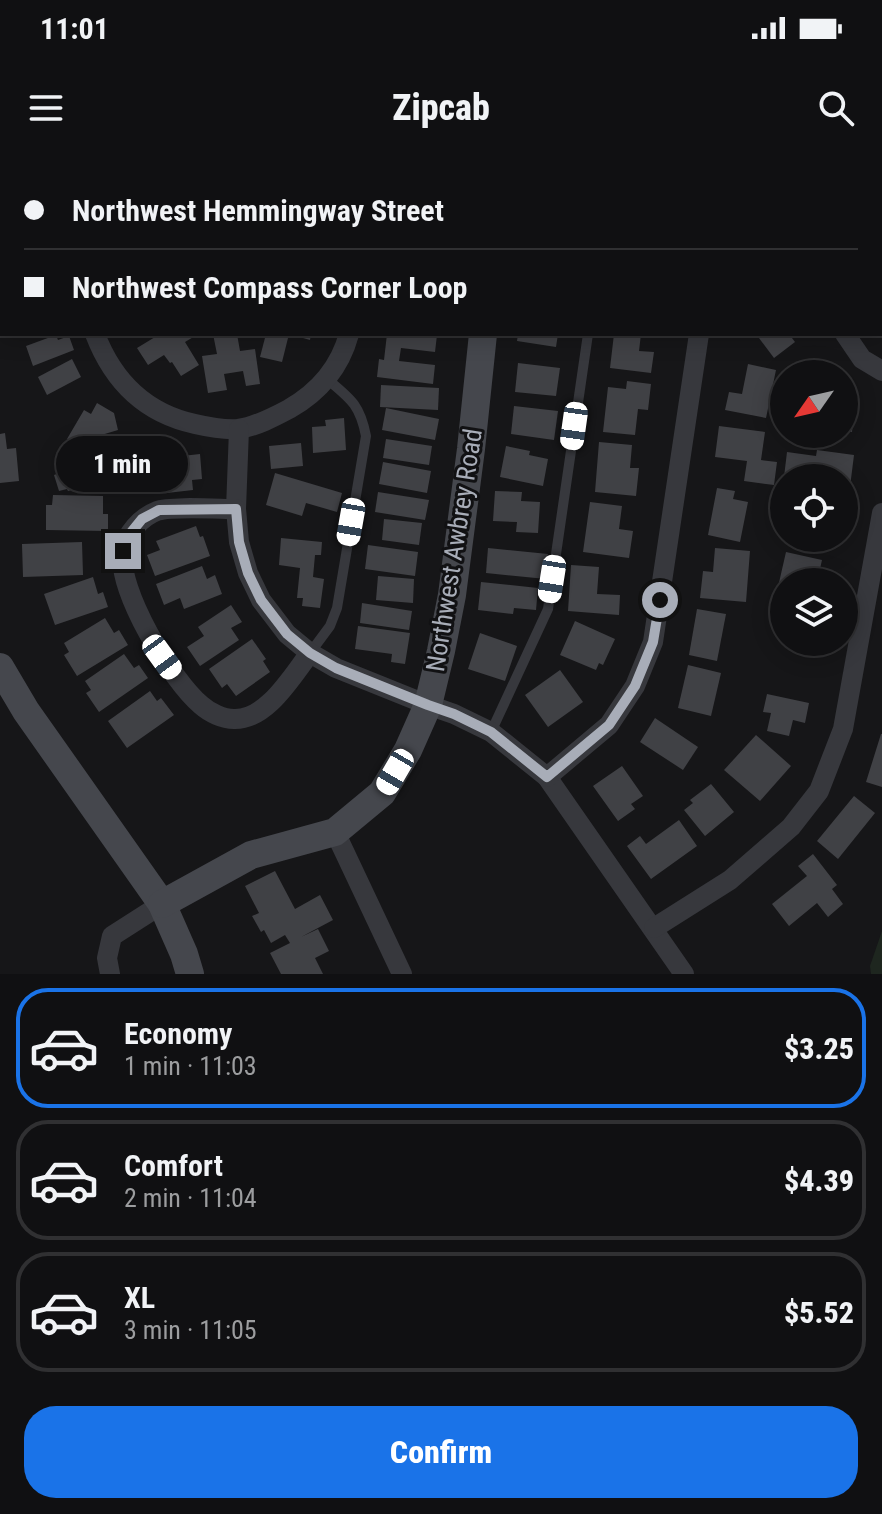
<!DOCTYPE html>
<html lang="en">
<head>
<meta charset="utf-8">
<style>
  :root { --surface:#101012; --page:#1e1e20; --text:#f1f3f6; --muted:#9c9d9f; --line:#303032; --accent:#1a73e8 }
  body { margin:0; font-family:"Roboto Condensed",sans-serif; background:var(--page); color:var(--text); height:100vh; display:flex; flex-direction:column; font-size:30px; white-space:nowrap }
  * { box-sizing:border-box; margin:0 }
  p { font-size:26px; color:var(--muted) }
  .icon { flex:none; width:44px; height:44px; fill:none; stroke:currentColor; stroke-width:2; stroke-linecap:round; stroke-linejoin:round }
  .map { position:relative; height:814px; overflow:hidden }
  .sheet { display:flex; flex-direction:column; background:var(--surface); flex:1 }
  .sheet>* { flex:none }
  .top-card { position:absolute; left:0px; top:0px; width:882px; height:176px; box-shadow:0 4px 20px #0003,0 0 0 2px var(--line); display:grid; align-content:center; height:176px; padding:0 24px; background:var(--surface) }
  .needle { width:52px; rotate:236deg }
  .tools { position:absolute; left:770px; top:200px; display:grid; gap:16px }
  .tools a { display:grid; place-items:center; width:88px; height:88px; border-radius:50%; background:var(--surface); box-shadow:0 4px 20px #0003,0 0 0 2px var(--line); font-size:40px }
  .end { position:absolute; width:36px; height:36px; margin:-18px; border:10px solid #a8adb8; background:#111; box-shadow:0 0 0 4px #111 }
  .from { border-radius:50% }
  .bubble { position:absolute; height:56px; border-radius:28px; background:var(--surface); box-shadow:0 4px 20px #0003,0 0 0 2px var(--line); font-size:26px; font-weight:800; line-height:56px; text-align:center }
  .car { position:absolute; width:24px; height:48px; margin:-24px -12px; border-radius:10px; box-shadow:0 0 6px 2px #0007; background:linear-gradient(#fff 24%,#345 0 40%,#fff 0 76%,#345 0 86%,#fff 0) }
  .top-card b { display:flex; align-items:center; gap:28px; height:76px; font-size:30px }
  .top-card b+b { border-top:2px solid var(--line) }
  .top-card i { width:20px; height:20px; background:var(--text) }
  ul { padding:14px 0 0; list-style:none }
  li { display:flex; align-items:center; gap:24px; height:120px; margin:0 16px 12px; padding:0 8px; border:4px solid var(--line); border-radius:32px }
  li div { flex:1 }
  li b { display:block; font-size:30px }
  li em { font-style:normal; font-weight:800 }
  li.active { border-color:var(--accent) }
  li>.icon { width:72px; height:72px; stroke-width:1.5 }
  .action { display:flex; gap:16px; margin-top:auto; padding:16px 24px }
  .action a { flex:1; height:92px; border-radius:32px; background:var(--accent); color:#fff; font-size:32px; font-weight:800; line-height:92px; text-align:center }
  .status { display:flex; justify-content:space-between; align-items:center; height:56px; padding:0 40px; background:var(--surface); direction:ltr }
  .status svg { height:22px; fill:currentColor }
  header { display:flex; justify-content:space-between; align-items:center; height:104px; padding:0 24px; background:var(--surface); font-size:36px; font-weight:800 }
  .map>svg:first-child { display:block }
  .green { fill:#1e261f }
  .building { fill:#404145 }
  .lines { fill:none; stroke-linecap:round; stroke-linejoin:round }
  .lane { stroke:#37383d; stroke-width:10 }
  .street { stroke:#37383d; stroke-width:20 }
  .secondary { stroke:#45474d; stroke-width:28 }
  .route { stroke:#a8adb8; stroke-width:10 }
  .labels { text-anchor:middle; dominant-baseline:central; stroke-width:6; stroke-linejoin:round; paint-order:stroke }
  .street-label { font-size:26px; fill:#a8adb8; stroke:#111113 }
</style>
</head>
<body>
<div class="status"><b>11:01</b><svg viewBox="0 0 49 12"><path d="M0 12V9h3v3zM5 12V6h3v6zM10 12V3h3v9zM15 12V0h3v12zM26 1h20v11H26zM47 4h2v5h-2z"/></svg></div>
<header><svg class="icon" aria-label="menu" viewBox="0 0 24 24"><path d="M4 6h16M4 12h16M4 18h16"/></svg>Zipcab<svg class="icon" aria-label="search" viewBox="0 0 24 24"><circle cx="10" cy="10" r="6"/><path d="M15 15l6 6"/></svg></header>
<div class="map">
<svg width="882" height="814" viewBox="0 0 882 814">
  <rect width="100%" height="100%" fill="#161618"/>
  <polygon class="green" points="882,771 882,814 871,814 870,806"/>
  <g class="building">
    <polygon points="160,174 194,174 195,176 185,182 199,205 181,216 172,202 170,203 164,195 148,205 137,188"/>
    <polygon points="213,174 237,174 240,191 255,189 260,224 246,226 243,211 224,214 227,230 208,233 202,196 217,194"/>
    <polygon points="266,174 289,174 282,202 260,197"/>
    <polygon points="289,174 311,174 310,180"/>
    <polygon points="387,174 437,175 435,192 401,188 399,201 435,205 433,224 377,217 379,199 384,200"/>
    <polygon points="518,174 558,174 556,187 517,181"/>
    <polygon points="614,174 641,174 639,191 654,192 651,213 610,208"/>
    <polygon points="756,174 789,174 795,182 774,198"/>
    <polygon points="56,175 58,180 69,176 74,190 33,206 26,186"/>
    <polygon points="72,199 81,217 47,235 38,217"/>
    <polygon points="818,200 834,214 806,214"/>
    <polygon points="518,203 560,208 556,236 515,232"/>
    <polygon points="748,204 776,210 766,258 725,250 729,232 742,234"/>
    <polygon points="627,221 651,224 648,250 638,249 635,275 603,272 608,227 626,229"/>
    <polygon points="381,225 439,228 438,250 380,247"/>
    <polygon points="97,243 114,253 118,270 98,276 100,286 95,287 97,296 96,297 98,302 115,312 103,333 89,325 86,332 79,328 68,331 67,329 59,331 54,315 65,311 62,301 73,297 69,286 72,282 67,279 84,250 91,254"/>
    <polygon points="514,246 558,251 554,280 511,274"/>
    <polygon points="386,248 439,259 435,280 382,270"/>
    <polygon points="844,249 854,250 852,272 844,271"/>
    <polygon points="344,258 346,290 313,293 312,267 326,266 325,260"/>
    <polygon points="719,266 765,272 761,300 777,302 774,325 744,321 747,301 715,297"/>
    <polygon points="5,273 7,289 16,288 19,321 0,323 0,274"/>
    <polygon points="386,279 432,286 429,305 383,298"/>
    <polygon points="139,282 157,292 155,295 161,299 161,315 155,326 146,321 141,328 119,315"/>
    <polygon points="599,282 632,285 630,308 639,308 636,336 595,332"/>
    <polygon points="301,283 303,306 271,309 269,286"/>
    <polygon points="506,286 530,291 529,295 548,299 543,326 500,317"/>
    <polygon points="817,290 854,295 850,327 844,326 844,318 784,317 787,292 816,296"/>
    <polygon points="200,294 202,319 192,320 193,330 167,333 164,298"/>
    <polygon points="383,302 431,311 427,333 379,324"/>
    <polygon points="275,313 342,333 337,352 306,343 302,356 266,345"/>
    <polygon points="717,328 735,331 733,339 748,342 740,382 708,375"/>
    <polygon points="495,331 522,332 521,341 540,342 538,373 516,372 517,362 493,361"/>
    <polygon points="378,332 429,340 425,360 375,352"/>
    <polygon points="53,335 103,336 103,354 108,354 108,371 46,370 46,345 52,345"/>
    <polygon points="590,342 622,346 619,369 633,371 629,398 583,392"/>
    <polygon points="384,359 422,363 419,385 382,380"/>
    <polygon points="196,366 200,377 203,376 210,396 155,416 147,395 160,390 156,381"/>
    <polygon points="281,378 322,382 321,395 315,395 313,417 324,419 320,448 302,446 303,438 297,438 300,408 279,405"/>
    <polygon points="795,378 832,378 831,389 794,385"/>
    <polygon points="82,382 83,415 23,417 22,384"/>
    <polygon points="368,385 418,392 415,416 365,409"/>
    <polygon points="488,388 548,394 546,419 486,413"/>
    <polygon points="715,388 750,391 746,442 700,438 703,411 713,412"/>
    <polygon points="786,392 822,400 817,422 784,422 784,429 778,427"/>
    <polygon points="571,405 599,407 597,434 620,435 619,455 568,451"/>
    <polygon points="202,406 207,419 215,415 222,434 184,449 180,438 164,445 156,424"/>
    <polygon points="378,416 414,419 413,443 376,440"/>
    <polygon points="93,417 98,434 103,432 108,447 55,465 44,434"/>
    <polygon points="481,422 538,428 536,450 514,448 513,454 478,450"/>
    <polygon points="362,443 412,451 409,470 360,463"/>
    <polygon points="231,445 242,462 231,468 239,480 200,506 187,487 204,476 198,467"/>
    <polygon points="697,449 726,454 717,501 689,495"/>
    <polygon points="105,458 114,473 119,470 128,485 77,516 64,495 69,492 64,483"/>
    <polygon points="575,461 615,479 603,505 599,503 596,510 560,495"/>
    <polygon points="358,466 410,473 405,504 391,502 392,494 355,489"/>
    <polygon points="480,473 517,486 505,521 468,509"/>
    <polygon points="252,479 266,499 263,501 270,512 236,536 227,524 222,528 209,509"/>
    <polygon points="124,494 134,508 139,505 148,518 99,552 86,533 91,530 85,521"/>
    <polygon points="688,505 721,513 711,556 678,548"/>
    <polygon points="560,510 583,542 548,567 525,535"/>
    <polygon points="150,531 157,541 161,538 174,555 127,588 108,561"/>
    <polygon points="767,534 809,543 805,563 793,560 789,576 767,571 771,553 763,552"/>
    <polygon points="655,558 698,587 683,610 640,582"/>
    <polygon points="881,574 882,574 882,627 866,622"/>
    <polygon points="756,575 791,606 760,641 724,610"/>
    <polygon points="622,606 643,636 631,644 635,649 618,661 593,626"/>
    <polygon points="711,624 734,652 705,676 684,650 693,643 690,640"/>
    <polygon points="854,636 875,653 838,699 817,681"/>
    <polygon points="679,660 697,686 651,719 627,686 640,676 646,684"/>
    <polygon points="813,694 837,725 832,729 843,744 828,757 817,743 789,766 772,744 807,716 798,706"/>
    <polygon points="275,711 295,749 320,735 333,760 301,777 318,769 329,791 315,798 323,814 281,814 270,793 290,783 285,775 271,783 264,770 261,772 252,756 259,753 245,726"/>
  </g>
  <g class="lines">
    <g class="lane">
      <path d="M310,493l20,-27 7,-18 29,-172c-6,-31 -15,-37 -39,-57"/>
      <polyline points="491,572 548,449 588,174"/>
    </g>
    <g class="street">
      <polyline points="599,0 613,2"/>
      <polyline points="315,2 317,0"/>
      <polyline points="745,2 747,0"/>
      <path d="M95,174c18,47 49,79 100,90 13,3 29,6 43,5 17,-2 36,-12 51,-20 30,-17 51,-42 60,-75"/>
      <polyline points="845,174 862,199 882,211"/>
      <polyline points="239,269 236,349 239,382 248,413 261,440 287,474 310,493 336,508 428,545 454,554 491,572 547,617 684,814"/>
      <path d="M236,349c-16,0 -66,-3 -79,2 -16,6 -31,23 -34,40 -7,38 49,130 78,154 9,8 22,14 33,14 33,1 58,-43 76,-66"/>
      <polyline points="547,617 609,565 635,526 653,482 699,174"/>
      <polyline points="335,672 402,814"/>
      <polyline points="654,768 730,720 791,667 819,631 843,569 882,353"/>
      <polyline points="110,814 107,798 112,776 162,744"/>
    </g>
    <g class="secondary">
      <polyline points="478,0 480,2"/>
      <polyline points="520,2 521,0"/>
      <polyline points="0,507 26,551 162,744 184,794 190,814"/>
      <polyline points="162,744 251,695 335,672 382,633 408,590 428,545 441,491 452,435 471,289 483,174"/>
    </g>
  </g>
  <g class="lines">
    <polyline class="route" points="123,391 129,375 142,359 159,350 236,349 239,382 248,413 261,440 287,474 310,493 336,508 428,545 454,554 491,572 547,617 609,565 635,526 653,482 660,440"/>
  </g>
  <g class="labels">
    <g class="street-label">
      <text transform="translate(454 390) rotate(-81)">Northwest Awbrey Road</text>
    </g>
  </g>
</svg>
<div class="tools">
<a><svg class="needle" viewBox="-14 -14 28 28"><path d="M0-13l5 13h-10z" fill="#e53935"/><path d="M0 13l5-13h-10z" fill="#9c9d9f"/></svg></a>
<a><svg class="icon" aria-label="locate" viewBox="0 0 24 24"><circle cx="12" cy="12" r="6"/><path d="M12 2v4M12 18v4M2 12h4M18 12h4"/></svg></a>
<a><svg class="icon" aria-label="layers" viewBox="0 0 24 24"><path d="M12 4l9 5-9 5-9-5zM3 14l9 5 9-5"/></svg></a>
</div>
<i class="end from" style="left:660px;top:440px"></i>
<i class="end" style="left:123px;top:391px"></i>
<div class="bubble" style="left:56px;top:276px;width:132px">1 min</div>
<i class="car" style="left:574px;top:266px;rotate:188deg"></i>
<i class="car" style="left:351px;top:362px;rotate:190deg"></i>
<i class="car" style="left:552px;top:419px;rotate:189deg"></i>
<i class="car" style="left:162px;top:497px;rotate:144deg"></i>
<i class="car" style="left:395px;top:612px;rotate:210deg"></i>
<div class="top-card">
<b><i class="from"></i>Northwest Hemmingway Street</b>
<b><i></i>Northwest Compass Corner Loop</b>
</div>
</div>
<section class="sheet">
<ul>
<li class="active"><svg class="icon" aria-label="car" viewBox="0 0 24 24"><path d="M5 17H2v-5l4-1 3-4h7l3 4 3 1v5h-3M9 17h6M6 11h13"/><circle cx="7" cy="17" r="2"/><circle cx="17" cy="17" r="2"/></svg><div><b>Economy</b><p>1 min · 11:03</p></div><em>$3.25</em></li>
<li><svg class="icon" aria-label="car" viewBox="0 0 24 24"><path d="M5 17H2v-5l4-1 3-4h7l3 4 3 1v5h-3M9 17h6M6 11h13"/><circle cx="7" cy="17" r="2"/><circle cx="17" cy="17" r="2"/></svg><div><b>Comfort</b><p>2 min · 11:04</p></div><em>$4.39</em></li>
<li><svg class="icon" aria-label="car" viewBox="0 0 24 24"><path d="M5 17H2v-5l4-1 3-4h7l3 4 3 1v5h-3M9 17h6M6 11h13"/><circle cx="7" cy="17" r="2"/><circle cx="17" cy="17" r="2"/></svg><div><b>XL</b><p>3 min · 11:05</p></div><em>$5.52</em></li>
</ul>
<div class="action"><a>Confirm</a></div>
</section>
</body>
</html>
